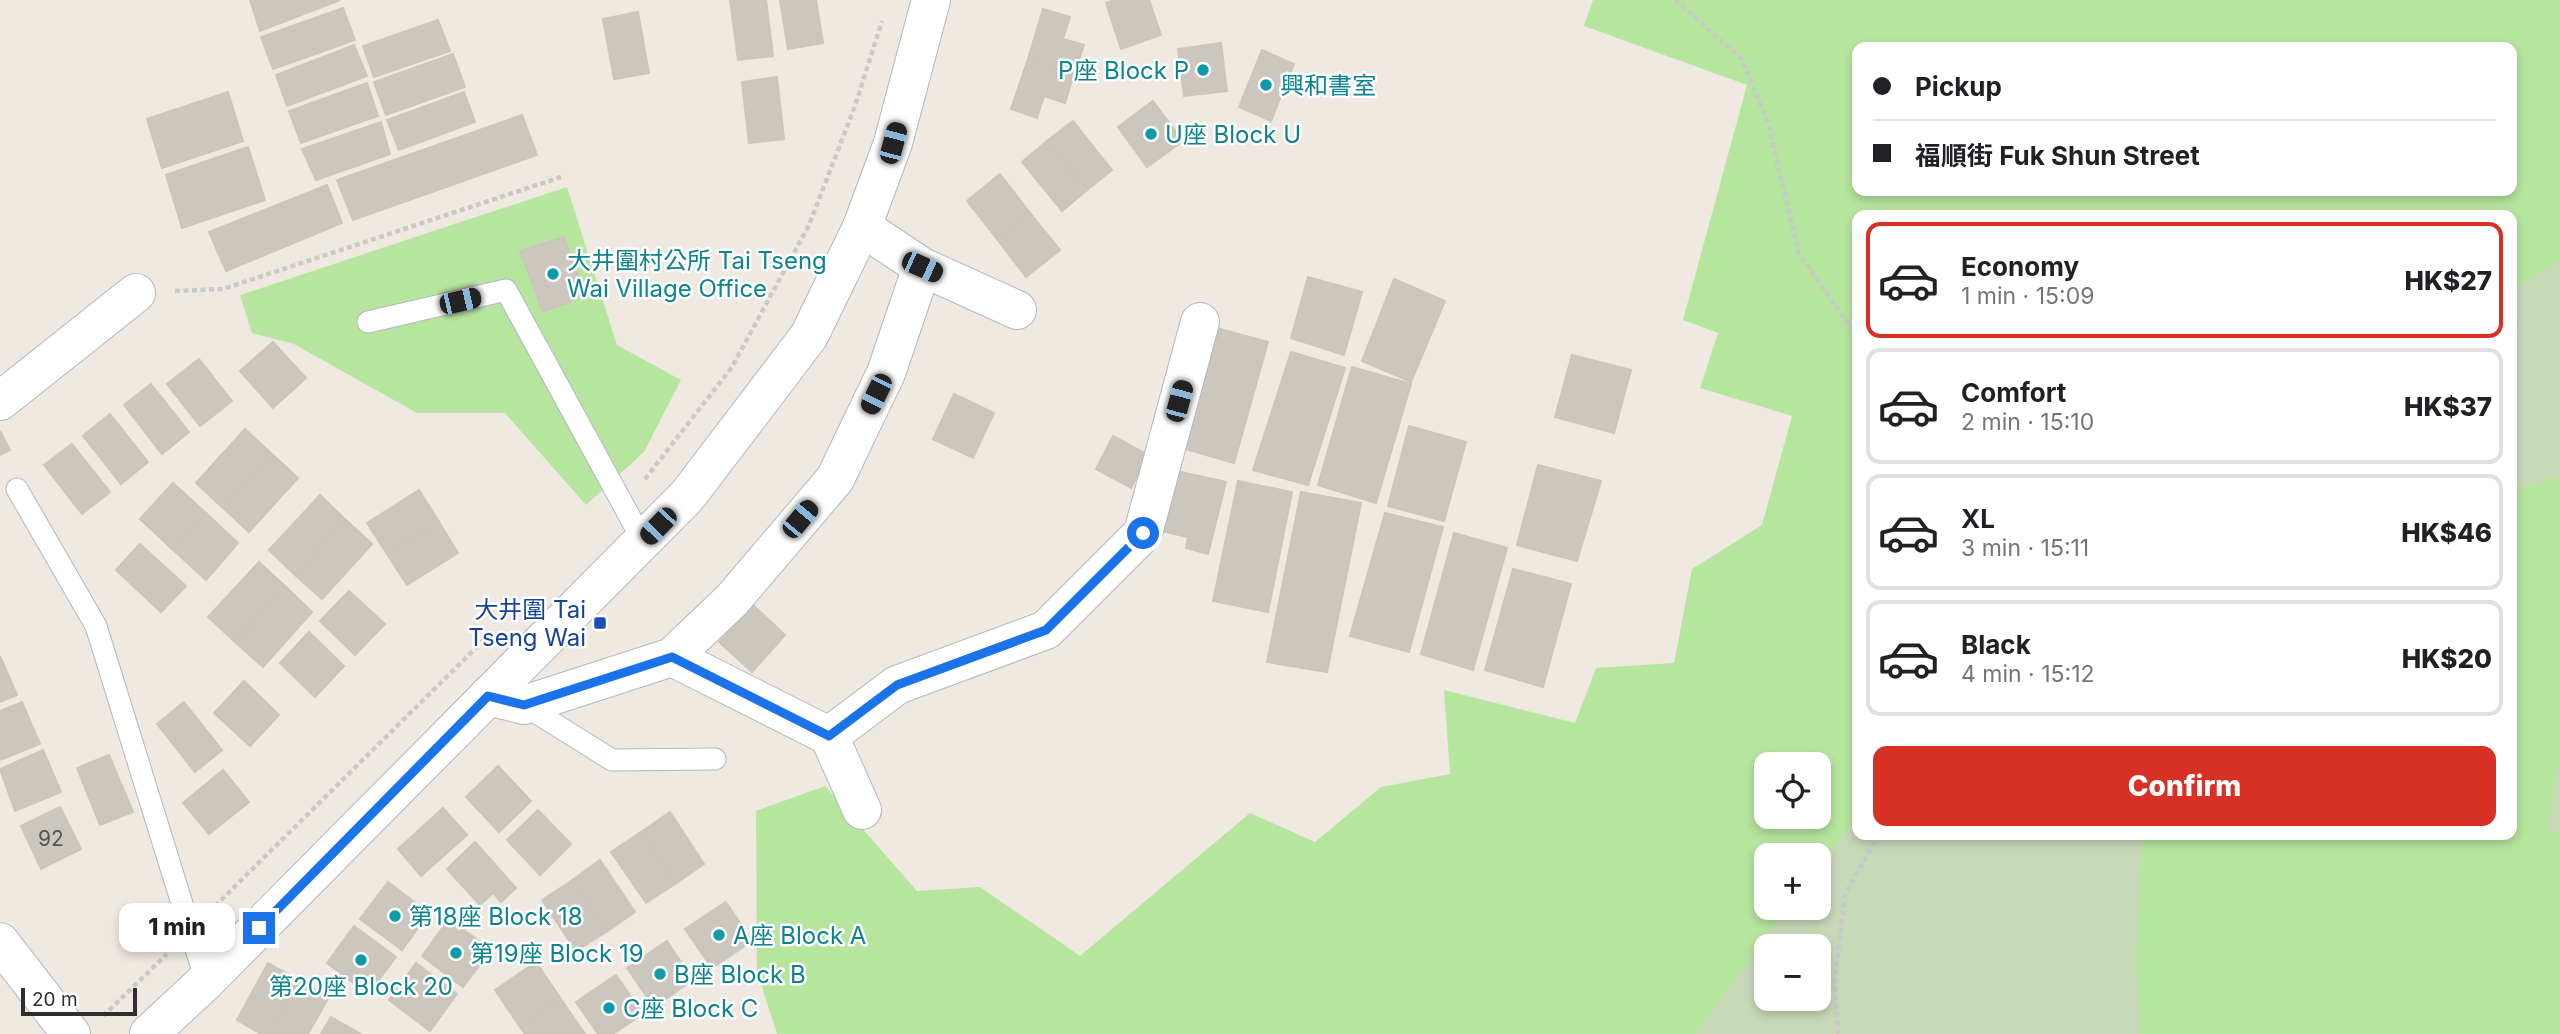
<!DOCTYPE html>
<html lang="en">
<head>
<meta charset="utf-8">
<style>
  :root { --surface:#fff; --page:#f6f6f6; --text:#202124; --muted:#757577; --line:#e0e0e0; --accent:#d93025 }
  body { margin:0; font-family:Inter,"Noto Sans TC",sans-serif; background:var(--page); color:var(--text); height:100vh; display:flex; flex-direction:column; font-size:26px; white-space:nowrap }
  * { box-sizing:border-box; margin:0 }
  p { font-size:23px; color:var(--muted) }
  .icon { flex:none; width:38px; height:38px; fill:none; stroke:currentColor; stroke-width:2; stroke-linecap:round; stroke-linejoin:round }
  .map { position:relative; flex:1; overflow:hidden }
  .details { position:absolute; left:1852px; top:210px; width:665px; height:630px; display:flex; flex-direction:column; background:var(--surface); border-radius:14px; box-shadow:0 4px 10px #0003 }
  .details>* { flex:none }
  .banner { position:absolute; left:1852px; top:42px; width:665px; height:154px; border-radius:14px; box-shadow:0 4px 10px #0003; display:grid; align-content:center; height:154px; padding:0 21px; background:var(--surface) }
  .fabs { position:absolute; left:1754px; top:752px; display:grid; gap:14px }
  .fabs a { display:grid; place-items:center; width:77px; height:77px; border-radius:14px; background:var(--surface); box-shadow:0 4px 10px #0003; font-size:35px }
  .scale { position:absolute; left:21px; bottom:18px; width:116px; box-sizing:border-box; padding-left:7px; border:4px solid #2e2e2e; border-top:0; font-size:19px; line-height:24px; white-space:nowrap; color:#2e2e2e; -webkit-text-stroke:5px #fff; paint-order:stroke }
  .end { position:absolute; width:32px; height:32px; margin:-16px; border:9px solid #1a73e8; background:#fff; box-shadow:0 0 0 4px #fff }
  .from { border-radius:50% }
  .bubble { position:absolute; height:49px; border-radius:14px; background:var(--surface); box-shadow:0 4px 10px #0003; font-size:23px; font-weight:800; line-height:49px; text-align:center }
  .car { position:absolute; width:21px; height:42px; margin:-21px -10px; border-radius:9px; box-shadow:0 0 5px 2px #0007; background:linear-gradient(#222 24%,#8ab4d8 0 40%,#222 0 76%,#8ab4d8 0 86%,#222 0) }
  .banner b { display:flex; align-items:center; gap:24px; height:66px; font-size:26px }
  .banner b+b { border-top:2px solid var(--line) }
  .banner i { width:18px; height:18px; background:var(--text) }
  ul { padding:12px 0 0; list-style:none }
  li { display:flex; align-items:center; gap:21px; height:116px; margin:0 14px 10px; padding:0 7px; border:4px solid var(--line); border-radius:14px }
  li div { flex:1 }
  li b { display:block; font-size:26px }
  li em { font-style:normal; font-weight:800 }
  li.active { border-color:var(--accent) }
  li>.icon { width:63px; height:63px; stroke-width:1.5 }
  .cta { display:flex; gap:14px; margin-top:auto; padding:14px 21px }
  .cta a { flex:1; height:80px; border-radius:14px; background:var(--accent); color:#fff; font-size:28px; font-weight:800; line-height:80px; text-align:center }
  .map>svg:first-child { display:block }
  .green { fill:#b6e59e; fill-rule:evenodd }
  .cemetery { fill:#c8d9b8; fill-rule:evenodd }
  .building { fill:#cbc7bf; stroke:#cbc5ba; stroke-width:2 }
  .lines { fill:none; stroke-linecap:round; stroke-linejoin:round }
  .service-casing { stroke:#b4b7c1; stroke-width:23 }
  .minor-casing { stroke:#b4b7c1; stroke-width:40 }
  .path { stroke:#c9c9c9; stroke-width:4.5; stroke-dasharray:5 3.5; stroke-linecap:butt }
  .service { stroke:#fff; stroke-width:21 }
  .minor { stroke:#fff; stroke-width:38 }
  .route { stroke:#1a73e8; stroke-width:9 }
  .culture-dot { fill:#0f9aa8; stroke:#fff; stroke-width:2.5 }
  .transit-dot { fill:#1a4fb4; stroke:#fff; stroke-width:2.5 }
  .labels { text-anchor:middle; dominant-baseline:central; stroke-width:5; stroke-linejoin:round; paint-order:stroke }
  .number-label { font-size:21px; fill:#555452 }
  .culture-label { font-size:24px; fill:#0d838f; stroke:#fff; text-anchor:start }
  .transit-label { font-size:24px; fill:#164399; stroke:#fff; text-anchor:end }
</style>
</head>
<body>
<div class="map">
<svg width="2560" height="1034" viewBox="0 0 2560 1034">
  <rect width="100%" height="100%" fill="#efe9e1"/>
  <g class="green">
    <path d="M1593,0h967v1034h-1783l-20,-63 -1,-160 69,-25 92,105 63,-4 100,69 170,-143 65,29 66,-55 69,-13 -6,-84 131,33 21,-55 78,-5 18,-94 70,-44 30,-109 -92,-28 18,-55 -35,-13 64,-235 -163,-59zM1857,47h654v144h-654zM1857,215h654v620h-654zM1766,765h52v52h-52zM1766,856h52v52h-52zM1766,947h52v52h-52z"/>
    <polygon points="567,187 617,345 681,380 644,452 586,505 505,413 417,413 294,344 252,333 240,295"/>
  </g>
  <g class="cemetery">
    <polygon points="2560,260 2560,476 2511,492 2511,292"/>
    <polygon points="2560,752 2560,833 2547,830"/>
    <path d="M1857,795v40h285l-6,122 4,77h-445l93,-126h30v-40l33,-44zM1766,947h52v52h-52z"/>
  </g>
  <g class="building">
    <polygon points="250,0 340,0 260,31"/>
    <polygon points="730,0 766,0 773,56 738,60"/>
    <polygon points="780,0 816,0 823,43 788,49"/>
    <polygon points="1115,0 1149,0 1161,35 1121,49 1106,3"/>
    <polygon points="343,8 355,40 273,69 261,37"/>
    <polygon points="1043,9 1070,17 1063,39 1084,45 1074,74 1028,59"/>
    <polygon points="638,12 649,73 614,79 603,19"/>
    <polygon points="438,20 450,51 374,77 363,46"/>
    <polygon points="1221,43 1227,91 1184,96 1178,49"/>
    <polygon points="354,45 367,76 287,106 276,75"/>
    <polygon points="1262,50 1294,64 1271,121 1239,107"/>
    <polygon points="453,54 465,87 386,115 374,82"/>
    <polygon points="1028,59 1074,74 1065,103 1044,96 1037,118 1011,109"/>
    <polygon points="777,77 784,139 749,143 742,82"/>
    <polygon points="367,83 378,116 301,143 289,111"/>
    <polygon points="228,92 243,141 162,168 147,119"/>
    <polygon points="464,92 475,122 399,150 387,120"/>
    <polygon points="1153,101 1183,141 1147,167 1118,127"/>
    <polygon points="522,115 537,155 353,220 337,180"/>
    <polygon points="1073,121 1112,170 1087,190 1047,141"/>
    <polygon points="381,122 390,154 316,180 302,149"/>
    <polygon points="1047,141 1087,190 1062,211 1022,162"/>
    <polygon points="248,147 265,200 182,228 166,175"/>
    <polygon points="1000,174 1030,213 997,239 967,201"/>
    <polygon points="327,185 342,223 226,271 209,232"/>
    <polygon points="1030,213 1060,250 1026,277 997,239"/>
    <polygon points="564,237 586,296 543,312 520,251"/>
    <polygon points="1308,277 1362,292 1344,355 1291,338"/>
    <polygon points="1394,279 1445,301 1411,382 1362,361"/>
    <polygon points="1209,326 1268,342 1234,463 1175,446"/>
    <polygon points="273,342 306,378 273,408 240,371"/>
    <polygon points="1291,352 1345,368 1308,485 1253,470"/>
    <polygon points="1572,355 1631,370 1614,433 1555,417"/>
    <polygon points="199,359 232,401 200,426 167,384"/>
    <polygon points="1352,367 1411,384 1376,503 1318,485"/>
    <polygon points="151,384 189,432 162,454 124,405"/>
    <polygon points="954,394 994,413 973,458 933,439"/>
    <polygon points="110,414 148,462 121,484 83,436"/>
    <polygon points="1409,426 1466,442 1444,521 1388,506"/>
    <polygon points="245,429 272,454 223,508 196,483"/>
    <polygon points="0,431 10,450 0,455"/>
    <polygon points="1113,436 1148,455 1131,488 1096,469"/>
    <polygon points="72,444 110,492 82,514 44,465"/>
    <polygon points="272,454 298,478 249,532 223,508"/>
    <polygon points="1538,465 1601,481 1577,561 1517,545"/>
    <polygon points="1177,471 1226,482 1208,554 1186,548 1188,537 1161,531"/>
    <polygon points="1238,481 1292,492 1268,612 1213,601"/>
    <polygon points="173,483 206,513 172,549 140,519"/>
    <polygon points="419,490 439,522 387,554 367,523"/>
    <polygon points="1301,492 1361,503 1327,672 1267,662"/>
    <polygon points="320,495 346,520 295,575 269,550"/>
    <polygon points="206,513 238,543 206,580 172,549"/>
    <polygon points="1385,513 1443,527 1409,652 1350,636"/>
    <polygon points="346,520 372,544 322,599 295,575"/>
    <polygon points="439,522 458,553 407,585 387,554"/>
    <polygon points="1454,533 1507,548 1473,670 1421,654"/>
    <polygon points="140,544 186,586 161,612 116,570"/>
    <polygon points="259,562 286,587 235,642 208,617"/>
    <polygon points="1513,569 1571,584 1543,687 1485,670"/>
    <polygon points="286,587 312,612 263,667 235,642"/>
    <polygon points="349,591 385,624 355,655 320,621"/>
    <polygon points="753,605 785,635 752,672 719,642"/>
    <polygon points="309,632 344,666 315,697 280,663"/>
    <polygon points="0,656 17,695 0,702"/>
    <polygon points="244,681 279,715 250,746 214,713"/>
    <polygon points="22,702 40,744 0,760 0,711"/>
    <polygon points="184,702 222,750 195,772 157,724"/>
    <polygon points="43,750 61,792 15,811 0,769"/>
    <polygon points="109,755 133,812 100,825 77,768"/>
    <polygon points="498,766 531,801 499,832 466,797"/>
    <polygon points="223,770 249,802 209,834 183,803"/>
    <polygon points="60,807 81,849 41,869 21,826"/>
    <polygon points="443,808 467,835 421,876 398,849"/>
    <polygon points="538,810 571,844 540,875 507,840"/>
    <polygon points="670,812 704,864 675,884 641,832"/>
    <polygon points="641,832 675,884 646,903 611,852"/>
    <polygon points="475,842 516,888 501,902 493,893 480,905 447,869"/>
    <polygon points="600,860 635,912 606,932 571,881"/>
    <polygon points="571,881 606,932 576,951 542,900"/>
    <polygon points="388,882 429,913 402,950 360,919"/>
    <polygon points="726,902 752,941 712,968 685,929"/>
    <polygon points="449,919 491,950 463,987 422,956"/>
    <polygon points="354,926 396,957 368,994 327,963"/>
    <polygon points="667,941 693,980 654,1007 627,968"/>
    <polygon points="536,962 561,999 520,1027 495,990"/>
    <polygon points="268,963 298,980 269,1034 261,1034 237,1020"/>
    <polygon points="416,963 457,994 430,1031 389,1000"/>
    <polygon points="616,975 643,1014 613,1034 598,1034 576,1002"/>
    <polygon points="298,980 329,997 308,1034 269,1034"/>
    <polygon points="561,999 585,1034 525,1034 520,1027"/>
    <polygon points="331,1017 361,1034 321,1034"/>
  </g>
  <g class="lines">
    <defs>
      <g id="service">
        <polyline points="368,322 506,290 643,541"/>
        <polyline points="17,489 96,626 206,981"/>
        <polyline points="524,705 612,760 715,759"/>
      </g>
      <g id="minor">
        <polyline points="862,227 922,267 1017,310"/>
        <polyline points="0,401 136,293"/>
        <polyline points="672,657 732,600 835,479 886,373 922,267"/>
        <polyline points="488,696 524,705 672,657 829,736 862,810"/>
        <polyline points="829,736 897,685 1046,630 1143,533 1200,322"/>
        <polyline points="0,942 71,1034"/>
        <polyline points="149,1034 206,981 688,495 809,336 862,227 893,143 931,0"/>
      </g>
    </defs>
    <use href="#service" class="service-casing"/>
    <use href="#minor" class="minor-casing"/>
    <g class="path">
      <polyline points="1675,0 1742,59 1768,123 1799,254 1857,336"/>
      <polyline points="175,291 223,289 561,177"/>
      <polyline points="645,479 732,367 809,225 855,106 882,21"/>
      <polyline points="215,906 488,636"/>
      <polyline points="103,1016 167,954"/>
      <polyline points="1838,1034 1835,979 1845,894 1879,835"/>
    </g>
    <use href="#service" class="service"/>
    <use href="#minor" class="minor"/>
  </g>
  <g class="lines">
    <polyline class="route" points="259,928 488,696 524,705 672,657 829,736 897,685 1046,630 1143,533"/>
  </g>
  <g class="culture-dot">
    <circle cx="1203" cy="70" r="7"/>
    <circle cx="1266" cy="85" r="7"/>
    <circle cx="1151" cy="134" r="7"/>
    <circle cx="553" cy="274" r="7"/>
    <circle cx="395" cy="916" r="7"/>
    <circle cx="719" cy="935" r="7"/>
    <circle cx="456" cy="953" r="7"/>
    <circle cx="361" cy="960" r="7"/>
    <circle cx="660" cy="974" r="7"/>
    <circle cx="609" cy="1008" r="7"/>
  </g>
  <rect class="transit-dot" x="593" y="616" width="14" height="14" rx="3.5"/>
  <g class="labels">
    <g class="number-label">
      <text x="51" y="838">92</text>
    </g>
    <g class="culture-label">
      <text x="1189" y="70" text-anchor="end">P座 Block P</text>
      <text x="1280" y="85">興和書室</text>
      <text x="1165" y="134">U座 Block U</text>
      <text x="567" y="260">大井圍村公所 Tai Tseng<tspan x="567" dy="28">Wai Village Office</tspan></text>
      <text x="409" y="916">第18座 Block 18</text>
      <text x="733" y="935">A座 Block A</text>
      <text x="470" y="953">第19座 Block 19</text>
      <text x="674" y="974">B座 Block B</text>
      <text x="361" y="986" text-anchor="middle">第20座 Block 20</text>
      <text x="623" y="1008">C座 Block C</text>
    </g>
    <g class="transit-label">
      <text x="586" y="609">大井圍 Tai<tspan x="586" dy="28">Tseng Wai</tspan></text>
    </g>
  </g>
</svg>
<div class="fabs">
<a><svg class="icon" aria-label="locate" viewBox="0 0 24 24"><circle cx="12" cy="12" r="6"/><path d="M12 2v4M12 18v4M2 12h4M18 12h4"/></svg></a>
<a>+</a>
<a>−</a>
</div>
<div class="scale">20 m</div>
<i class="end from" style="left:1143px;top:533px"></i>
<i class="end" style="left:259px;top:928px"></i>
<div class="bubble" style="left:119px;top:903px;width:116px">1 min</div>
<i class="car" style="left:893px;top:143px;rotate:15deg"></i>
<i class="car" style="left:922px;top:267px;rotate:114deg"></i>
<i class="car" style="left:460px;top:301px;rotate:77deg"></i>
<i class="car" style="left:876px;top:394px;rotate:206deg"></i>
<i class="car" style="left:1179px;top:401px;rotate:15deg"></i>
<i class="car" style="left:800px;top:519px;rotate:40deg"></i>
<i class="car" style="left:658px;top:526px;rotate:224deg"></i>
<div class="banner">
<b><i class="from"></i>Pickup</b>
<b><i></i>福順街 Fuk Shun Street</b>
</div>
<section class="details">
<ul>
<li class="active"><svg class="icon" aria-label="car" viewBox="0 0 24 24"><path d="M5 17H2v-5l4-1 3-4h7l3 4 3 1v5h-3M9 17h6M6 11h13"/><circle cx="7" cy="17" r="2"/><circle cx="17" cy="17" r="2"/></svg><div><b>Economy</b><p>1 min · 15:09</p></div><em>HK$27</em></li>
<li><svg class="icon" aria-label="car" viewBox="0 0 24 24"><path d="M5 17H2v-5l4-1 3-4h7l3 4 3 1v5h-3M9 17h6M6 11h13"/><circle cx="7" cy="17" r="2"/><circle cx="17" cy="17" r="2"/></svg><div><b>Comfort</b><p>2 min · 15:10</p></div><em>HK$37</em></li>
<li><svg class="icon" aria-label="car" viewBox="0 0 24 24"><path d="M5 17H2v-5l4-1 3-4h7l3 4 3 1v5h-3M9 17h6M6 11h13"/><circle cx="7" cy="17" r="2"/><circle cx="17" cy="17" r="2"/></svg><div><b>XL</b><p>3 min · 15:11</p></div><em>HK$46</em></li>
<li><svg class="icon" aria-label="car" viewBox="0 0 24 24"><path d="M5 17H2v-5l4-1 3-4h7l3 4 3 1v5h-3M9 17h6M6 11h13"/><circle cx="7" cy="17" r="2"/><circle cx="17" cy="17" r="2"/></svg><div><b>Black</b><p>4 min · 15:12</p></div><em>HK$20</em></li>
</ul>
<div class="cta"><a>Confirm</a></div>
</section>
</div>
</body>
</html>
